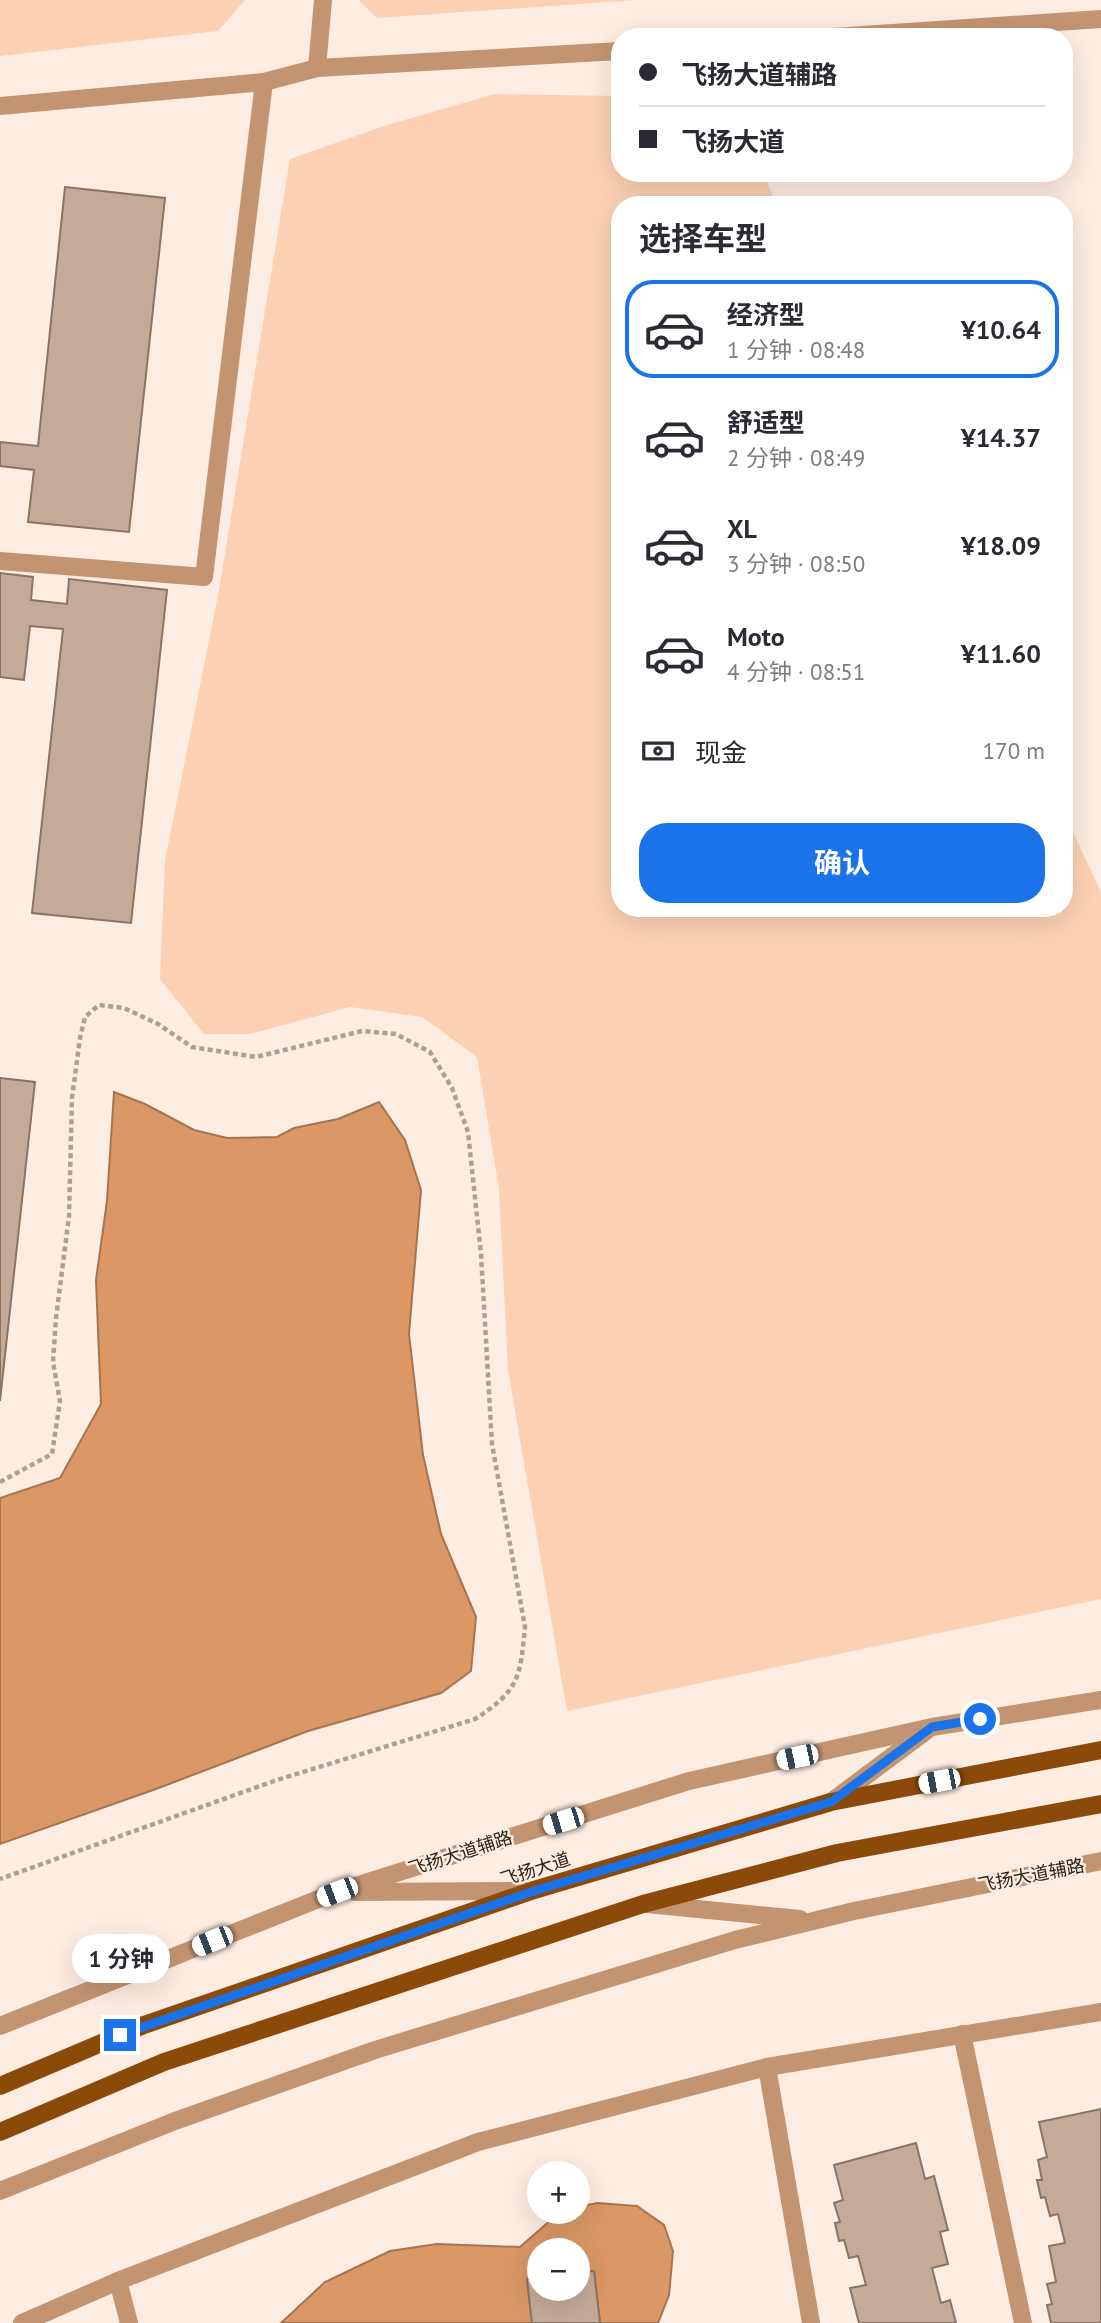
<!DOCTYPE html>
<html lang="zh">
<head>
<meta charset="utf-8">
<style>
  :root { --surface:#fff; --page:#f7f7f7; --text:#2b2b33; --muted:#7c7c81; --line:#e1e1e2; --accent:#1a73e8 }
  body { margin:0; font-family:"PT Sans","Noto Sans SC",sans-serif; background:var(--page); color:var(--text); height:100vh; display:flex; flex-direction:column; font-size:26px; white-space:nowrap }
  * { box-sizing:border-box; margin:0 }
  p { font-size:23px; color:var(--muted) }
  .icon { flex:none; width:38px; height:38px; fill:none; stroke:currentColor; stroke-width:2; stroke-linecap:round; stroke-linejoin:round }
  .map { position:relative; flex:1; overflow:hidden }
  .details { position:absolute; left:611px; top:196px; width:462px; height:721px; display:flex; flex-direction:column; background:var(--surface); border-radius:28px; box-shadow:0 7px 28px #0002 }
  .details>* { flex:none }
  .guide { position:absolute; left:611px; top:28px; width:462px; height:154px; border-radius:28px; box-shadow:0 7px 28px #0002; display:grid; align-content:center; height:154px; padding:0 28px; background:var(--surface) }
  .fabs { position:absolute; left:527px; top:2161px; display:grid; gap:14px }
  .fabs a { display:grid; place-items:center; width:63px; height:63px; border-radius:50%; background:var(--surface); box-shadow:0 7px 28px #0002; font-size:35px }
  .end { position:absolute; width:32px; height:32px; margin:-16px; border:9px solid #1a73e8; background:#fff; box-shadow:0 0 0 4px #fff }
  .from { border-radius:50% }
  .bubble { position:absolute; height:49px; border-radius:24px; background:var(--surface); box-shadow:0 7px 28px #0002; font-size:23px; font-weight:700; line-height:49px; text-align:center }
  .car { position:absolute; width:21px; height:42px; margin:-21px -10px; border-radius:9px; box-shadow:0 0 5px 2px #0007; background:linear-gradient(#fff 24%,#345 0 40%,#fff 0 76%,#345 0 86%,#fff 0) }
  .guide b { display:flex; align-items:center; gap:24px; height:66px; font-size:26px }
  .guide b+b { border-top:2px solid var(--line) }
  .guide i { width:18px; height:18px; background:var(--text) }
  ul { padding:0; list-style:none }
  li { display:flex; align-items:center; gap:21px; height:98px; margin:0 14px 10px; padding:0 14px; border:4px solid transparent; border-radius:28px }
  li div { flex:1 }
  li b { display:block; font-size:26px }
  li em { font-style:normal; font-weight:700 }
  li.on { border-color:var(--accent) }
  li>.icon { width:63px; height:63px; stroke-width:1.5 }
  h2 { padding:0 28px; font-size:32px; line-height:84px }
  .pay { display:flex; align-items:center; gap:18px; height:77px; padding:0 28px; font-size:26px }
  .pay p { margin-inline-start:auto }
  .cta { display:flex; gap:14px; margin-top:auto; padding:14px 28px }
  .cta a { flex:1; height:80px; border-radius:28px; background:var(--accent); color:#fff; font-size:28px; font-weight:700; line-height:80px; text-align:center }
  .map>svg:first-child { display:block }
  .green { fill:#fcd1b3 }
  .water { fill:#db9765; stroke:#a6744e; stroke-width:2 }
  .building { fill:#c5aa98; stroke:#8c7462; stroke-width:2 }
  .lines { fill:none; stroke-linecap:round; stroke-linejoin:round }
  .path { stroke:#ad9f95; stroke-width:4.5; stroke-dasharray:5 3.5; stroke-linecap:butt }
  .minor { stroke:#c39472; stroke-width:18 }
  .tertiary { stroke:#c39472; stroke-width:18 }
  .primary { stroke:#8b4a09; stroke-width:18 }
  .route { stroke:#1a73e8; stroke-width:9 }
  .labels { text-anchor:middle; dominant-baseline:central; stroke-width:5; stroke-linejoin:round; paint-order:stroke }
  .street-label { font-size:18px; fill:#2b211a; stroke:#fdece1 }
</style>
</head>
<body>
<div class="map">
<svg width="1101" height="2323" viewBox="0 0 1101 2323">
  <rect width="100%" height="100%" fill="#fdece1"/>
  <g class="green">
    <polygon points="0,0 245,0 218,31 0,56"/>
    <polygon points="359,0 636,0 377,18"/>
    <polygon points="495,94 619,96 620,173 763,173 777,205 620,205 620,908 1064,908 1064,813 1101,892 1101,1599 567,1711 508,1370 499,1189 477,1057 422,1017 350,1007 250,1034 204,1034 160,979 165,860 219,590 290,159 387,125"/>
  </g>
  <g class="water">
    <polygon points="114,1092 145,1104 194,1130 227,1138 277,1137 294,1128 338,1119 379,1102 405,1140 421,1190 409,1334 423,1455 441,1534 476,1617 471,1671 441,1693 308,1731 156,1789 0,1844 0,1498 60,1478 101,1404 96,1280 107,1201"/>
    <polygon points="597,2203 637,2206 664,2225 673,2251 669,2295 658,2323 600,2323 594,2271 578,2273 578,2250 539,2250 539,2278 527,2279 532,2323 281,2323 325,2282 390,2251 437,2244 520,2247 560,2212 578,2212 578,2207"/>
  </g>
  <g class="building">
    <polygon points="65,187 165,198 129,532 28,522 34,470 0,466 0,442 38,446"/>
    <polygon points="0,573 33,577 31,600 67,604 69,579 167,590 131,923 32,913 63,629 30,626 24,680 0,677"/>
    <polygon points="0,1078 35,1082 0,1401"/>
    <polygon points="1101,2109 1101,2323 1051,2323 1047,2305 1052,2304 1047,2284 1056,2282 1049,2246 1065,2243 1058,2214 1050,2216 1045,2197 1041,2198 1037,2180 1042,2180 1038,2160 1047,2157 1039,2122"/>
    <polygon points="916,2143 925,2179 934,2176 948,2230 940,2232 948,2264 932,2268 941,2303 950,2300 956,2323 859,2323 850,2288 866,2285 858,2256 849,2258 844,2240 839,2241 835,2223 840,2222 834,2203 843,2200 834,2165"/>
    <polygon points="594,2271 600,2323 532,2323 527,2279 539,2278 539,2289 578,2289 578,2273"/>
  </g>
  <g class="lines">
    <path class="path" d="M0,1482l52,-28 8,-53 -7,-39 3,-44 13,-102 3,-118 8,-60 5,-21 14,-12 25,3 34,16 34,23 64,10 106,-26 34,3 34,18 22,36 16,44 13,122 11,190 33,183c-5,50 -5,63 -50,92l-201,62 -274,98"/>
    <g class="minor">
      <polyline points="834,37 1101,19"/>
      <polyline points="317,68 323,0"/>
      <polyline points="0,106 264,82 317,68 620,51"/>
      <polyline points="0,561 204,577 264,82"/>
      <polyline points="962,2034 1023,2323"/>
      <polyline points="767,2067 811,2323"/>
      <polyline points="118,2281 129,2323"/>
      <polyline points="22,2323 118,2281 478,2142 767,2067 1101,2012"/>
    </g>
    <g class="tertiary">
      <polyline points="831,1802 926,1731"/>
      <polyline points="355,1892 527,1891"/>
      <polyline points="647,1904 800,1919"/>
      <polyline points="0,2026 336,1892 689,1781 932,1727 1101,1700"/>
      <polyline points="0,2191 175,2121 375,2050 735,1940 854,1911 1101,1861"/>
    </g>
    <g class="primary">
      <polyline points="0,2086 144,2025 534,1890 831,1802 1101,1750"/>
      <polyline points="0,2132 164,2062 643,1904 837,1853 1101,1804"/>
    </g>
  </g>
  <g class="lines">
    <polyline class="route" points="120,2035 534,1891 831,1802 932,1727 980,1719"/>
  </g>
  <g class="labels">
    <g class="street-label">
      <text transform="translate(460 1853) rotate(-18)">飞扬大道辅路</text>
      <text transform="translate(535 1869) rotate(-18)">飞扬大道</text>
      <text transform="translate(1031 1875) rotate(-11)">飞扬大道辅路</text>
    </g>
  </g>
</svg>
<div class="fabs">
<a>+</a>
<a>−</a>
</div>
<i class="end from" style="left:980px;top:1719px"></i>
<i class="end" style="left:120px;top:2035px"></i>
<div class="bubble" style="left:72px;top:1934px;width:98px">1 分钟</div>
<i class="car" style="left:797px;top:1757px;rotate:258deg"></i>
<i class="car" style="left:939px;top:1781px;rotate:259deg"></i>
<i class="car" style="left:563px;top:1821px;rotate:253deg"></i>
<i class="car" style="left:337px;top:1892px;rotate:249deg"></i>
<i class="car" style="left:212px;top:1941px;rotate:248deg"></i>
<div class="guide">
<b><i class="from"></i>飞扬大道辅路</b>
<b><i></i>飞扬大道</b>
</div>
<section class="details">
<h2>选择车型</h2>
<ul>
<li class="on"><svg class="icon" aria-label="car" viewBox="0 0 24 24"><path d="M5 17H2v-5l4-1 3-4h7l3 4 3 1v5h-3M9 17h6M6 11h13"/><circle cx="7" cy="17" r="2"/><circle cx="17" cy="17" r="2"/></svg><div><b>经济型</b><p>1 分钟 · 08:48</p></div><em>¥10.64</em></li>
<li><svg class="icon" aria-label="car" viewBox="0 0 24 24"><path d="M5 17H2v-5l4-1 3-4h7l3 4 3 1v5h-3M9 17h6M6 11h13"/><circle cx="7" cy="17" r="2"/><circle cx="17" cy="17" r="2"/></svg><div><b>舒适型</b><p>2 分钟 · 08:49</p></div><em>¥14.37</em></li>
<li><svg class="icon" aria-label="car" viewBox="0 0 24 24"><path d="M5 17H2v-5l4-1 3-4h7l3 4 3 1v5h-3M9 17h6M6 11h13"/><circle cx="7" cy="17" r="2"/><circle cx="17" cy="17" r="2"/></svg><div><b>XL</b><p>3 分钟 · 08:50</p></div><em>¥18.09</em></li>
<li><svg class="icon" aria-label="car" viewBox="0 0 24 24"><path d="M5 17H2v-5l4-1 3-4h7l3 4 3 1v5h-3M9 17h6M6 11h13"/><circle cx="7" cy="17" r="2"/><circle cx="17" cy="17" r="2"/></svg><div><b>Moto</b><p>4 分钟 · 08:51</p></div><em>¥11.60</em></li>
</ul>
<div class="pay"><svg class="icon" aria-label="cash" viewBox="0 0 24 24"><path d="M3 7h18v10H3z"/><circle cx="12" cy="12" r="2"/></svg>现金<p>170 m</p></div>
<div class="cta"><a>确认</a></div>
</section>
</div>
</body>
</html>
